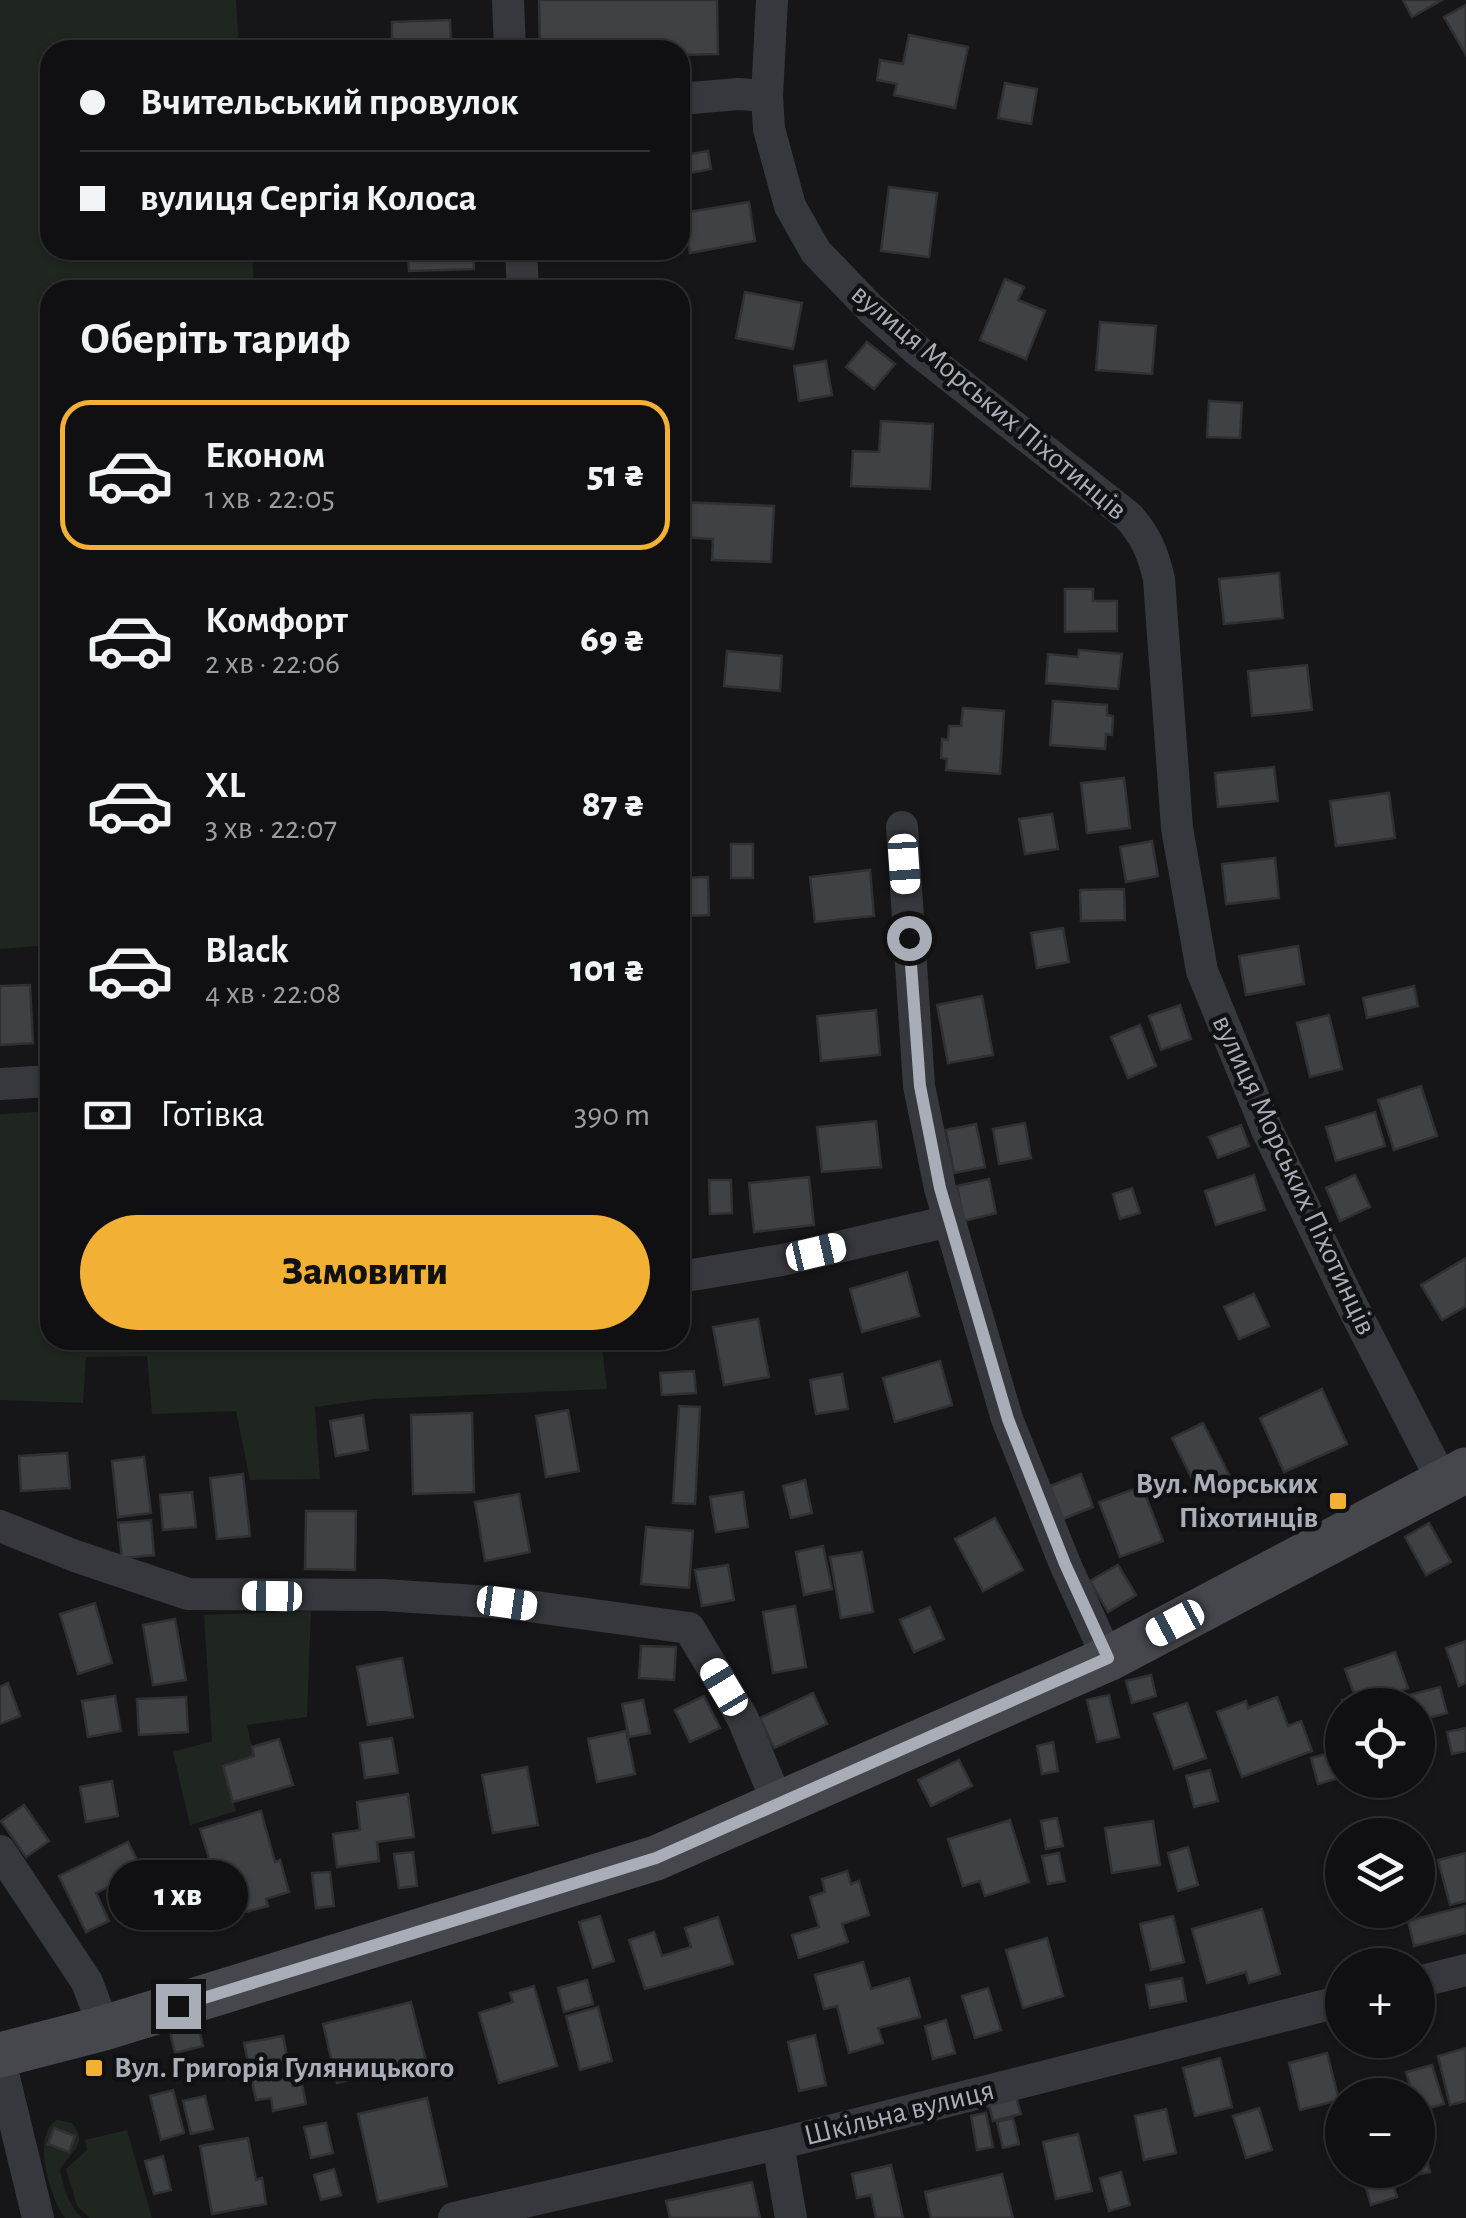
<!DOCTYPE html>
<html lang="uk">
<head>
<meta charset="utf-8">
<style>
  :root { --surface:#101012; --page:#1e1e20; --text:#f1f3f6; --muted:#9c9d9f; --line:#303032; --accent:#f2b134 }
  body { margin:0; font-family:"Alegreya Sans",sans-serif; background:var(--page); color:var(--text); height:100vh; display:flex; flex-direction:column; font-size:38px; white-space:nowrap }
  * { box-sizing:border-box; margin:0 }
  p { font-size:32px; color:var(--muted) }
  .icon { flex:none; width:55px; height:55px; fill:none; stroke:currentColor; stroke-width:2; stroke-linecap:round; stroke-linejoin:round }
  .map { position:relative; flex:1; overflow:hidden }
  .details { position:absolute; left:40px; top:280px; width:650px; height:1070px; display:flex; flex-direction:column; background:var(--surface); border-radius:30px; box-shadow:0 2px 8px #0004,0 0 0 2px var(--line) }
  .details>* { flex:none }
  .guide { position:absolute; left:40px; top:40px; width:650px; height:220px; border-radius:30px; box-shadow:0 2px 8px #0004,0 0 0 2px var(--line); display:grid; align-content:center; height:220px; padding:0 40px; background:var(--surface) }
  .buttons { position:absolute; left:1325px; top:1688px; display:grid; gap:20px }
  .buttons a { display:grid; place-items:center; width:110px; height:110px; border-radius:50%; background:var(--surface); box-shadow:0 2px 8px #0004,0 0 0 2px var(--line); font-size:50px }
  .end { position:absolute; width:45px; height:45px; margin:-22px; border:12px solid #a8adb8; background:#111; box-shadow:0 0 0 5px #111 }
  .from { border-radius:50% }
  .bubble { position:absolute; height:70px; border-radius:35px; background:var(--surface); box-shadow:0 2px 8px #0004,0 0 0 2px var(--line); font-size:32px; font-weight:800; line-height:70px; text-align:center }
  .car { position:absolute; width:30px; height:60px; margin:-30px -15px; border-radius:12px; box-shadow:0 0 8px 2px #0007; background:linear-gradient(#fff 24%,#345 0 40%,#fff 0 76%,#345 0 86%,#fff 0) }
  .guide b { display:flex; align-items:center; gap:35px; height:95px; font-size:38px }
  .guide b+b { border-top:2px solid var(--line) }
  .guide i { width:25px; height:25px; background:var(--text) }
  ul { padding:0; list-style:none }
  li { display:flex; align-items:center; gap:30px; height:150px; margin:0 20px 15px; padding:0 20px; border:5px solid transparent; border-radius:30px }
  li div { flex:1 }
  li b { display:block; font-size:38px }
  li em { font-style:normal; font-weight:800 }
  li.on { border-color:var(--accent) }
  li>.icon { width:90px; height:90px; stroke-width:1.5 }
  h2 { padding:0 40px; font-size:45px; line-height:120px }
  .pay { display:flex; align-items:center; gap:25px; height:110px; padding:0 40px; font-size:38px }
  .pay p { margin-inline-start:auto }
  .action { display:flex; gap:20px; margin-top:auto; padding:20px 40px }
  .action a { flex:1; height:115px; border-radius:60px; background:var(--accent); color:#111; font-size:40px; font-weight:800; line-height:115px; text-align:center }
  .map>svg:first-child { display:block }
  .green { fill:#1e261f }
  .building { fill:#404145; stroke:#303034; stroke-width:2.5 }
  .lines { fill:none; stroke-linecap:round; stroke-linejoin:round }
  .street { stroke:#37383d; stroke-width:32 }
  .secondary { stroke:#45474d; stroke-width:45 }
  .route { stroke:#a8adb8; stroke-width:12 }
  .poi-dot { fill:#f2b134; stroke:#111113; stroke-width:4 }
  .labels { text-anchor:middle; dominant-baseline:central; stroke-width:9; stroke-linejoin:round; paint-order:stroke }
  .street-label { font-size:30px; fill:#a8adb8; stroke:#111113 }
  .poi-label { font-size:30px; font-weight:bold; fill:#a8adb8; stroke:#111113; text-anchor:end }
</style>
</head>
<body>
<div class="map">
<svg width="1466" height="2218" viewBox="0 0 1466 2218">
  <rect width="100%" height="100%" fill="#161618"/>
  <g class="green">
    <polygon points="0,0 236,0 239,50 50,50 50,250 252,250 254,290 50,290 50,945 0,949"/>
    <polygon points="50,1111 50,1340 601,1340 607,1389 373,1399 315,1407 320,1479 250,1480 236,1411 152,1414 147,1356 86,1357 83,1403 0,1400 0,1114"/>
    <polygon points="311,1611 307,1717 247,1725 254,1756 223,1766 236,1811 190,1825 173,1752 212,1741 204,1615"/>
    <path d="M57,2120l15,3c18,22 -3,29 -12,47 4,18 8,35 22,48h-17c-15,-20 -34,-84 -8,-98z"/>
    <polygon points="127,2130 152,2218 90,2218 77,2206 66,2169 87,2150 85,2140"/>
  </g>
  <g class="building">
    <polygon points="539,0 717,0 718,54 680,55 680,50 540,50"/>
    <polygon points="1403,0 1442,0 1412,17"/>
    <polygon points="1466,5 1466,55 1444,17"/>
    <polygon points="450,20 451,50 392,50 392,22"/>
    <polygon points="909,35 968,47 955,108 894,95 897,84 877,80 880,60 903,64"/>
    <polygon points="1005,83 1037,89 1031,124 998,118"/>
    <polygon points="708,151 711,169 680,175 680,156"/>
    <polygon points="889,187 937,193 929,257 881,251"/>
    <polygon points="749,202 755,241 690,253 683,213"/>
    <polygon points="408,250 473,250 474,269 409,271"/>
    <polygon points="1005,279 1024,287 1018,300 1045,311 1026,359 980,340"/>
    <polygon points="745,292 802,303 793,349 736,338"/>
    <polygon points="1100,322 1156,326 1152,374 1096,370"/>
    <polygon points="867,342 895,364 874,389 846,367"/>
    <polygon points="826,361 832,395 799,401 794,366"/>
    <polygon points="1209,401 1242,403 1240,438 1207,437"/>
    <polygon points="881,421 933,424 930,489 851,486 853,451 879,452"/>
    <polygon points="680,502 774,506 771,562 712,560 713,539 680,537"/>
    <polygon points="1279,573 1283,618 1224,624 1219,579"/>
    <polygon points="1065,589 1093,589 1093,601 1117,601 1117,631 1065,632"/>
    <polygon points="680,638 689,639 686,674 680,673"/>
    <polygon points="1079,650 1122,654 1118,689 1046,683 1048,654 1078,657"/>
    <polygon points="727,651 782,656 780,691 724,686"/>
    <polygon points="1307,665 1312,710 1252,716 1248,671"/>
    <polygon points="1053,701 1107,705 1107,715 1113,716 1112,735 1106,734 1105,749 1050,745"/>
    <polygon points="963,708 1004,711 1000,774 946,770 947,759 941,758 942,739 948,740 949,726 961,726"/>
    <polygon points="1274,767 1278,801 1218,807 1215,773"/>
    <polygon points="1124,778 1130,828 1087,833 1081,783"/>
    <polygon points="1389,793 1395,838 1336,846 1330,801"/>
    <polygon points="1052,814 1058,849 1025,854 1019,819"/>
    <polygon points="1152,841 1158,876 1126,882 1120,847"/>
    <rect x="731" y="844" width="22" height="34"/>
    <polygon points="1275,858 1279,898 1226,904 1222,864"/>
    <polygon points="870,870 874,916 815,922 810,877"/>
    <polygon points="708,877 709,915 684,916 682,878"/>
    <polygon points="1124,889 1125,920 1081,921 1080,890"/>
    <polygon points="1063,928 1069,962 1037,968 1031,933"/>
    <polygon points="1298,946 1304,984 1246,995 1239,956"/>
    <polygon points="30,985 33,1043 0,1045 0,986"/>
    <polygon points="1414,986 1418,1006 1367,1018 1363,998"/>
    <polygon points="982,996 993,1055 948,1063 937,1005"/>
    <polygon points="1180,1005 1191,1039 1161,1050 1149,1016"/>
    <polygon points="876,1010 880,1055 821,1061 817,1016"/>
    <polygon points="1329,1015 1342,1069 1310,1077 1297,1023"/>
    <polygon points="1140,1025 1156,1066 1128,1078 1111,1037"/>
    <polygon points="1421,1086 1437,1136 1394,1150 1378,1100"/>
    <polygon points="1375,1112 1385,1146 1336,1161 1326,1127"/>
    <polygon points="876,1121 881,1167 822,1172 817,1127"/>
    <polygon points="1025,1123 1031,1158 999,1164 993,1129"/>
    <polygon points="976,1124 985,1167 954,1173 946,1130"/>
    <polygon points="1241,1125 1249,1146 1218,1158 1209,1137"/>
    <polygon points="1254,1175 1265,1210 1216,1225 1205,1191"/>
    <polygon points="1355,1175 1370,1207 1340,1221 1326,1188"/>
    <polygon points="809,1177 814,1225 754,1232 749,1183"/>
    <polygon points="989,1179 996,1213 964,1221 957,1186"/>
    <polygon points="709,1180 731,1180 732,1213 710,1214"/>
    <polygon points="1132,1188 1140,1213 1120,1219 1113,1194"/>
    <polygon points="1466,1258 1466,1306 1442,1320 1421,1285"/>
    <polygon points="907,1272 919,1316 862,1332 850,1289"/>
    <polygon points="1254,1294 1269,1326 1239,1339 1224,1307"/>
    <polygon points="758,1319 769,1377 724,1385 713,1327"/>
    <polygon points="940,1361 952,1405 895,1422 883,1378"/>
    <polygon points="694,1371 696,1393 662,1395 660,1373"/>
    <polygon points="842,1374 848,1409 816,1414 810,1380"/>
    <polygon points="1322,1389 1347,1444 1284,1472 1260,1418"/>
    <polygon points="679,1406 700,1407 695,1504 673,1503"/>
    <polygon points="568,1410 579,1471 546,1477 536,1416"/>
    <polygon points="472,1413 474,1492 413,1494 411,1415"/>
    <polygon points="363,1415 368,1450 336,1456 330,1421"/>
    <polygon points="1203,1423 1231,1479 1200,1495 1172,1438"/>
    <polygon points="67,1453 70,1488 21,1491 19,1456"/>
    <polygon points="144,1457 151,1513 118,1517 112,1461"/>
    <polygon points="243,1474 250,1536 217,1539 210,1478"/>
    <polygon points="1081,1474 1093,1507 1063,1519 1050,1486"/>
    <polygon points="805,1480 812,1513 791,1518 783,1486"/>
    <polygon points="1142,1486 1163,1541 1120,1557 1099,1502"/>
    <polygon points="192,1492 196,1527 163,1530 160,1495"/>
    <polygon points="743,1492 748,1527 716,1532 710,1497"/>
    <polygon points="519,1494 530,1552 485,1561 475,1502"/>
    <polygon points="306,1511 356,1511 355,1570 305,1569"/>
    <polygon points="995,1518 1023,1570 983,1591 955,1539"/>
    <polygon points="151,1520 154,1555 122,1558 118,1523"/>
    <polygon points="1429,1523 1451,1562 1426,1575 1405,1537"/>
    <polygon points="646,1527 693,1531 689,1588 641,1584"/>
    <polygon points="823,1546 832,1589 804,1595 796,1552"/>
    <polygon points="862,1552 873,1612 841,1618 830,1557"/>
    <polygon points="728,1565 734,1600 702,1606 695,1570"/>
    <polygon points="1118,1565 1136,1595 1108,1612 1090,1581"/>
    <polygon points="95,1603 112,1663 78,1674 60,1614"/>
    <polygon points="795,1606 806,1667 773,1673 763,1612"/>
    <polygon points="930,1607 944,1639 914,1652 900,1620"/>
    <polygon points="175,1619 186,1680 153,1685 143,1625"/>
    <polygon points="1466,1641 1466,1683 1459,1686 1446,1648"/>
    <polygon points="641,1646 676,1647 674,1680 639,1678"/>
    <polygon points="1395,1652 1408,1688 1385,1697 1387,1705 1344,1705 1342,1700 1355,1696 1345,1669"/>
    <polygon points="402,1658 413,1717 368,1725 357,1667"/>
    <polygon points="1151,1675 1156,1696 1132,1703 1126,1681"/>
    <polygon points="8,1683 20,1716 0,1724 0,1687"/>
    <polygon points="1440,1687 1447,1713 1418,1721 1418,1705 1404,1705 1402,1697"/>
    <polygon points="813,1693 827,1724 774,1748 760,1718"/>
    <polygon points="1109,1695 1119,1737 1097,1742 1087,1700"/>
    <polygon points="115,1696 121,1731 88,1737 82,1701"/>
    <polygon points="704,1696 720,1728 690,1742 675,1710"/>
    <polygon points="186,1697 188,1732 139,1735 137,1699"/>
    <polygon points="1277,1697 1288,1726 1301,1721 1312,1751 1242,1777 1217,1712 1246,1701 1248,1708"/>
    <polygon points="643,1700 650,1733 629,1737 622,1704"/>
    <polygon points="1187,1703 1206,1758 1174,1769 1154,1714"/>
    <polygon points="1466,1728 1466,1751 1452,1754 1447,1732"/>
    <polygon points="626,1731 635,1774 597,1782 588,1739"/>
    <polygon points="392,1738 398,1773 365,1778 360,1743"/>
    <polygon points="279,1739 293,1785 233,1802 223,1766 254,1756 252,1747"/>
    <polygon points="1053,1742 1058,1771 1042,1774 1037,1746"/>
    <polygon points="1342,1750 1342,1777 1318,1784 1311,1758"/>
    <polygon points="959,1760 972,1786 931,1806 918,1780"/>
    <polygon points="527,1767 538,1825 493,1833 482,1775"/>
    <polygon points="1210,1770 1218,1801 1194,1807 1186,1776"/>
    <polygon points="112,1781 118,1816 86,1822 80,1787"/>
    <polygon points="408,1794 414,1837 377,1842 379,1861 337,1867 333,1834 360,1830 357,1802"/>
    <polygon points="24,1805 49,1841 26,1857 1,1821"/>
    <polygon points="261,1811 275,1862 280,1860 289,1892 266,1899 268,1906 242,1913 240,1906 220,1912 211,1883 216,1881 200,1829"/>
    <polygon points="1057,1818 1063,1846 1046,1849 1041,1821"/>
    <polygon points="1010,1820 1029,1882 985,1896 980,1881 963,1886 948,1839"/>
    <polygon points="1153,1821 1160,1865 1112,1873 1105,1828"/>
    <polygon points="128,1842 142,1870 96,1893 109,1921 86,1932 59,1876"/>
    <polygon points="1188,1847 1198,1885 1178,1891 1168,1853"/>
    <polygon points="413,1852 417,1886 399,1888 394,1854"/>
    <polygon points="1059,1853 1065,1881 1048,1884 1042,1856"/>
    <polygon points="1466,1853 1466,1901 1450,1905 1438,1860"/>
    <polygon points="847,1871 851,1884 859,1881 869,1915 842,1924 848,1942 799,1958 792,1935 819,1927 810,1897 825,1892 822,1879"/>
    <polygon points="330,1872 334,1906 316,1908 312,1873"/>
    <polygon points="1466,1906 1466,1933 1414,1946 1408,1921"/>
    <polygon points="1262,1909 1280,1974 1249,1983 1246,1972 1207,1983 1192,1929"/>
    <polygon points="600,1916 614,1961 593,1968 579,1922"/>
    <polygon points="1173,1916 1184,1962 1151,1970 1140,1924"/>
    <polygon points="718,1917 733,1964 645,1989 629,1940 654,1932 662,1956 691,1947 685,1928"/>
    <polygon points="1047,1938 1063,1996 1023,2008 1006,1950"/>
    <polygon points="863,1962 871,1989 909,1978 920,2017 878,2028 883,2043 849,2053 837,2006 824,2009 815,1975"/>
    <polygon points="1182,1978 1186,2001 1150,2008 1146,1985"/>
    <polygon points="587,1980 593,2004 564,2012 558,1988"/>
    <polygon points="534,1986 557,2066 499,2083 479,2013 513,2002 510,1993"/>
    <polygon points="988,1988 1001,2030 975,2038 962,1996"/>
    <polygon points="411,2002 426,2061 337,2083 323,2024"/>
    <polygon points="598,2007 612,2061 580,2070 566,2016"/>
    <polygon points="946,2020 955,2053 933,2059 925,2026"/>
    <polygon points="198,2024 203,2046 175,2053 170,2032"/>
    <polygon points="815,2035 826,2085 799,2091 788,2042"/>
    <polygon points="283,2036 293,2086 302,2084 306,2104 273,2111 271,2098 256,2100 244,2043"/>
    <polygon points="1466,2048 1466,2101 1450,2105 1438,2056"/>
    <polygon points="1327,2053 1339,2100 1300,2110 1289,2063"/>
    <polygon points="1220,2058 1232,2107 1195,2116 1183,2068"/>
    <polygon points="1432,2065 1444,2104 1418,2111 1418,2095 1413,2095 1406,2072"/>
    <polygon points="173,2090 184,2133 161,2140 150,2096"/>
    <polygon points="205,2096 213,2129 191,2134 183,2101"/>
    <polygon points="1016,2097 1021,2114 993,2121 989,2105"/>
    <polygon points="427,2098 447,2186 378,2202 358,2114"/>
    <polygon points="1259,2108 1272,2150 1246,2158 1233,2116"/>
    <polygon points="1166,2109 1176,2153 1144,2160 1135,2116"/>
    <polygon points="986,2113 993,2147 977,2150 971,2116"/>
    <polygon points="1013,2118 1019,2144 1003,2148 997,2122"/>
    <polygon points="326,2123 333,2153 311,2158 304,2127"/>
    <polygon points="54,2128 75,2136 69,2152 48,2144"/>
    <polygon points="1078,2134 1092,2191 1056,2199 1043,2142"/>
    <polygon points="248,2138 256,2180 262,2178 266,2204 212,2214 200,2146"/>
    <polygon points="1424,2146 1430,2172 1406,2177 1405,2170 1418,2170 1418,2147"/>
    <polygon points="163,2156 171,2190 154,2194 145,2161"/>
    <polygon points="891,2165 903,2218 876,2218 871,2195 857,2198 852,2174"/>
    <polygon points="334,2169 341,2195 321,2200 314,2175"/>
    <polygon points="1361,2170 1389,2170 1397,2197 1371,2205"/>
    <polygon points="1121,2172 1130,2205 1109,2211 1100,2178"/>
    <polygon points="1002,2174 1013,2218 931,2218 925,2192"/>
    <polygon points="752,2182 760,2218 670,2218 666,2201"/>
  </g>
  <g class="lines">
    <g class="street">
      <polyline points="508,0 510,50"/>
      <path d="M772,0l-5,96 2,33 21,77 26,46 56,58 46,41 210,165c18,20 25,37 31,63l18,249 25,143 65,159 77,160 99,192"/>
      <polyline points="680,99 738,94 767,96"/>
      <polyline points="521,250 523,290"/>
      <polyline points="902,827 919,1086 940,1188 1007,1419 1065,1564 1108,1659"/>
      <polyline points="0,1084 50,1081"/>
      <polyline points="680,1277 782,1260 950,1221"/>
      <polyline points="0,1526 75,1556 188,1594 383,1595 507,1603 689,1628 742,1717 778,1804"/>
      <polyline points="0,1851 87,1982 104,2028"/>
      <polyline points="1418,1982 1466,1970"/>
      <polyline points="0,2061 38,2218"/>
      <polyline points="778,2144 791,2218"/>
      <polyline points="454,2218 778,2144 1342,2001"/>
    </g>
    <polyline class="secondary" points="0,2055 104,2028 656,1858 1108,1659 1466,1470"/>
  </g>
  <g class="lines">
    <polyline class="route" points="178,2006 656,1858 1108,1658 1065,1564 1008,1419 940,1188 920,1086 909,938"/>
  </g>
  <g class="poi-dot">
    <rect x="1328" y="1491" width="20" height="20" rx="5"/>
    <rect x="84" y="2058" width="20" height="20" rx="5"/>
  </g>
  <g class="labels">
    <g class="street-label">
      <text transform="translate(989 402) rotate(40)">вулиця Морських Піхотинців</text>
      <text transform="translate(1294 1175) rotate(65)">вулиця Морських Піхотинців</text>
      <text transform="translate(899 2113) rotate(-14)">Шкільна вулиця</text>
    </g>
    <g class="poi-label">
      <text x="1318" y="1484">Вул. Морських<tspan x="1318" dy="34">Піхотинців</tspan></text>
      <text x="114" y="2068" text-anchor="start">Вул. Григорія Гуляницького</text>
    </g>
  </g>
</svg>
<div class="buttons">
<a><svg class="icon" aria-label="locate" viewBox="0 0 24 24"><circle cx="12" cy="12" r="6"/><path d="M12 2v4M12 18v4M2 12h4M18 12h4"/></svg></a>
<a><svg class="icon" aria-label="layers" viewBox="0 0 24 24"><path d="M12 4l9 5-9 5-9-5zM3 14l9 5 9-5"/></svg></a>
<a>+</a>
<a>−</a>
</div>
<i class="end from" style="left:909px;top:938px"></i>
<i class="end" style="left:178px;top:2006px"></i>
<div class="bubble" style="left:108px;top:1860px;width:140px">1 хв</div>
<i class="car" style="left:904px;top:864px;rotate:176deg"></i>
<i class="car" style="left:816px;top:1252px;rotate:77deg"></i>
<i class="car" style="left:272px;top:1596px;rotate:271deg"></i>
<i class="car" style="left:507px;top:1603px;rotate:98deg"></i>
<i class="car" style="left:1175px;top:1623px;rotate:242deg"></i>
<i class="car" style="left:724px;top:1687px;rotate:329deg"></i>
<div class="guide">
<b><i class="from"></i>Вчительський провулок</b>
<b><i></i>вулиця Сергія Колоса</b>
</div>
<section class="details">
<h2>Оберіть тариф</h2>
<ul>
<li class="on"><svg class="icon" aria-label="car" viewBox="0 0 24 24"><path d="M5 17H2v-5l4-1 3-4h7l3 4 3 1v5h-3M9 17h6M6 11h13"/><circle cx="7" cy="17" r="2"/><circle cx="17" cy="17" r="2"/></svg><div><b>Економ</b><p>1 хв · 22:05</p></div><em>51 ₴</em></li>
<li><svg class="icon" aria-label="car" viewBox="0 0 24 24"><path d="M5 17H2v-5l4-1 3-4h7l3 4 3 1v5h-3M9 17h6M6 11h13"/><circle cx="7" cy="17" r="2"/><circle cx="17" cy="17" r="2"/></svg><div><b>Комфорт</b><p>2 хв · 22:06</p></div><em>69 ₴</em></li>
<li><svg class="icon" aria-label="car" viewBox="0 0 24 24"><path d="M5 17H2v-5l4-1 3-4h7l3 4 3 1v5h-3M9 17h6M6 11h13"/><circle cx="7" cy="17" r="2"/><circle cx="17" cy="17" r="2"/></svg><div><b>XL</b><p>3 хв · 22:07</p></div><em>87 ₴</em></li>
<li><svg class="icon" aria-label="car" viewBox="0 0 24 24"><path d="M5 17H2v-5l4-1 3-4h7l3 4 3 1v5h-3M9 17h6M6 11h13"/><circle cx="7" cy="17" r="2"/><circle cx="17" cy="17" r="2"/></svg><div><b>Black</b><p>4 хв · 22:08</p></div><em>101 ₴</em></li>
</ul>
<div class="pay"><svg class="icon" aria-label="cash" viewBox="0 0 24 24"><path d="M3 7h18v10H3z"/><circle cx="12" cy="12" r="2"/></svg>Готівка<p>390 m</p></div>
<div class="action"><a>Замовити</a></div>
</section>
</div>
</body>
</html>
